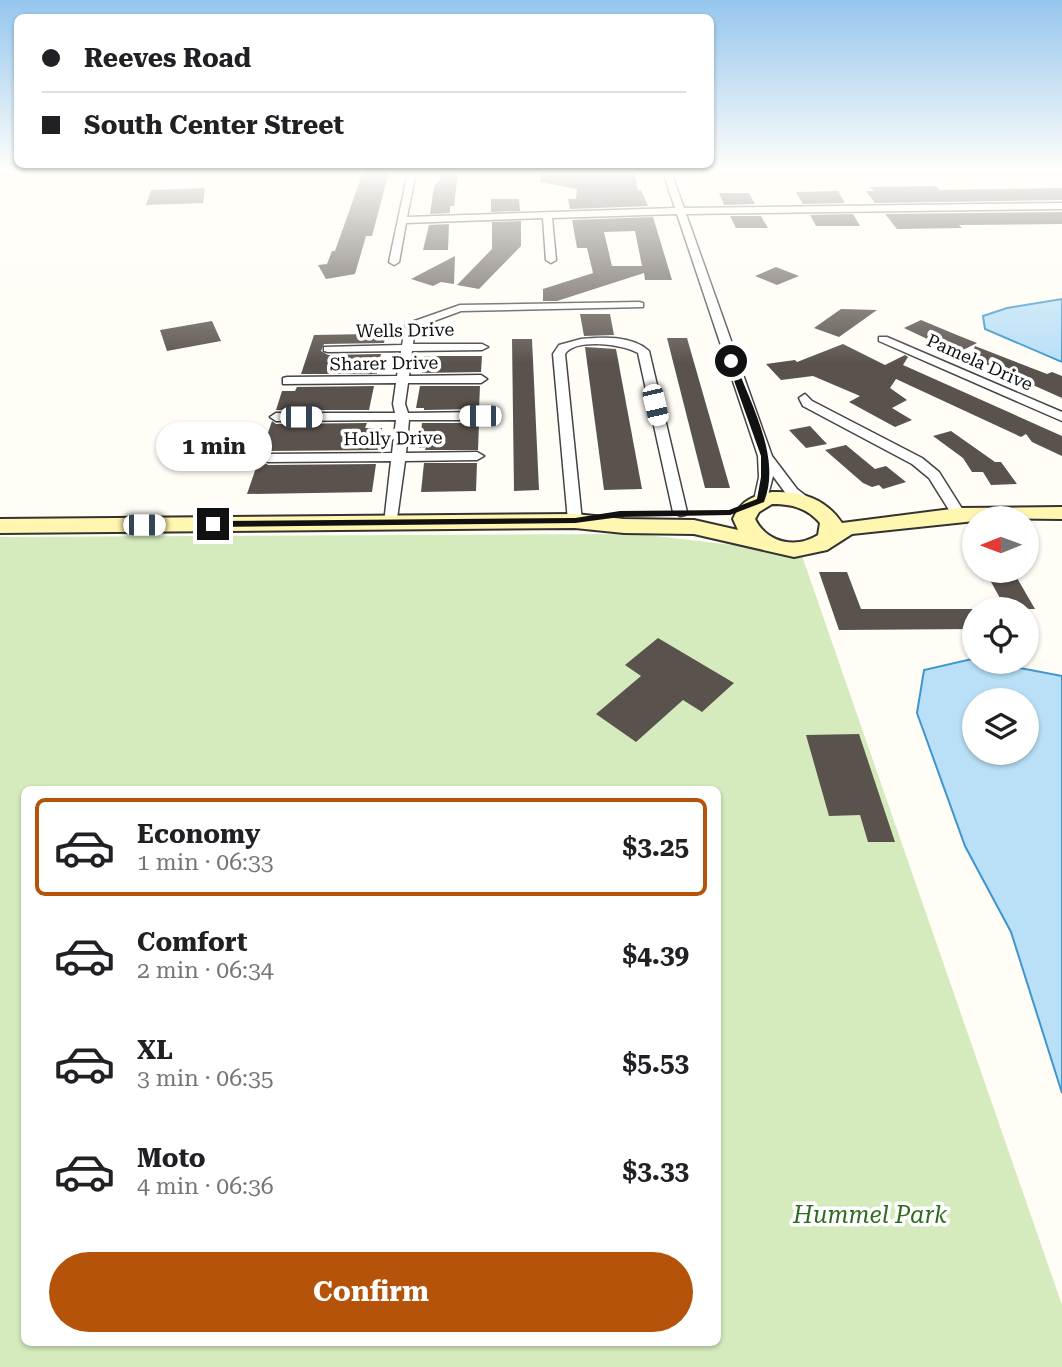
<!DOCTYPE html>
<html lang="en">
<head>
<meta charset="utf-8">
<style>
  :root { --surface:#fff; --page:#f6f6f6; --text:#202124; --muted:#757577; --line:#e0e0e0; --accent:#b45309 }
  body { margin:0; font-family:"Roboto Serif",serif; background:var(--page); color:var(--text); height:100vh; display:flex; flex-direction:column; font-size:26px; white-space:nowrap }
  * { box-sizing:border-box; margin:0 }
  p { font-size:23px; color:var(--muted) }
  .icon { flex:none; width:38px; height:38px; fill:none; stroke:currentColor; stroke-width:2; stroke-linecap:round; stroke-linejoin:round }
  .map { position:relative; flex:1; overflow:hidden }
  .sheet { position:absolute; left:21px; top:786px; width:700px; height:560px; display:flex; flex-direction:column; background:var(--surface); border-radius:10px; box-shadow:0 2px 5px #0004 }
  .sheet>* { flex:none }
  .hud { position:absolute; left:14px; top:14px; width:700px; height:154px; border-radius:10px; box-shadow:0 2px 5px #0004; display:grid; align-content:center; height:154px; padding:0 28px; background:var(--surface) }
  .needle { width:46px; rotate:269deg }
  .buttons { position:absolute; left:962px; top:506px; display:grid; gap:14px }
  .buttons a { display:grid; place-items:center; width:77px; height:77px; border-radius:50%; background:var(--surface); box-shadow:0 2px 5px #0004; font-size:35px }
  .end { position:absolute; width:32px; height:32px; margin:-16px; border:9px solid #111; background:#fff; box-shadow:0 0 0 4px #fff }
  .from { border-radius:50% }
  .bubble { position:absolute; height:49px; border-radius:24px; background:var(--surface); box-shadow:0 2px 5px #0004; font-size:23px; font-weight:700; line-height:49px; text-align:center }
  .car { position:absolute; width:21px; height:42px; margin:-21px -10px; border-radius:9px; box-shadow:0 0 5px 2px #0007; background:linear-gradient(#fff 24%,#345 0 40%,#fff 0 76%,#345 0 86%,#fff 0) }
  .hud b { display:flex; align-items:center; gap:24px; height:66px; font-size:26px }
  .hud b+b { border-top:2px solid var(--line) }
  .hud i { width:18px; height:18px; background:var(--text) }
  ul { padding:12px 0 0; list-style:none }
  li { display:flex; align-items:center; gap:21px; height:98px; margin:0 14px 10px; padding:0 14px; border:4px solid transparent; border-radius:10px }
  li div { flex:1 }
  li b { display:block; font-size:26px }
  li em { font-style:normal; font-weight:700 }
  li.current { border-color:var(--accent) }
  li>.icon { width:63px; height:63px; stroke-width:1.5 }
  .primary-button { display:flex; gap:14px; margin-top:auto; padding:14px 28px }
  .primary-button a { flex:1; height:80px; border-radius:42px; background:var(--accent); color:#fff; font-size:28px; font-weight:700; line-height:80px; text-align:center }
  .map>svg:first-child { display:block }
  .green { fill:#d5ebbd; fill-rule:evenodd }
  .water { fill:#b9e0f7; stroke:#3f96cf; stroke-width:2; fill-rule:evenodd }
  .building { fill:#5a524d; fill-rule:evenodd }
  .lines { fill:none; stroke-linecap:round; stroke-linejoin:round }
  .street-casing { stroke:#444; stroke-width:3 }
  .secondary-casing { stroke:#333; stroke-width:4 }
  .street { fill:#fff; fill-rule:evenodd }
  .secondary { fill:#fff6b0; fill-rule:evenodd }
  .route { fill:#111 }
  .labels { text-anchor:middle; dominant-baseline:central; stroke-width:7; stroke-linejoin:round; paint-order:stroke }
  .far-street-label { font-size:18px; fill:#111; stroke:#fff }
  .near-park-label { font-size:24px; font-style:italic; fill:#2f6b1f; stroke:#fff }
</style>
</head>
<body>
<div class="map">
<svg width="1062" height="1367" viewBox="0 0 1062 1367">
  <rect width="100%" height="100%" fill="#fffdf5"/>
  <path class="green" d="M639,534l162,19 261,752v62h-1062v-830zM24,789h694v553h-694z"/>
  <g class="water">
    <polygon points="1062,299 1062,362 985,329 983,316 1007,308"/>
    <path d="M972,659l90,17v417l-51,-161 -46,-86 -48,-133 7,-43zM975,700h52v52h-52z"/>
  </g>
  <g class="building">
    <polygon points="363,172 389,172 372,236 366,236 355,274 326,279 318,265 327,264 332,251 335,251"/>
    <polygon points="441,172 458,172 454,206 450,206 450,213 430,214 434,186 439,181"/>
    <polygon points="541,174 635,174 638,190 641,190 648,206 570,209 568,199 576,199 577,189 540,182"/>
    <polygon points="936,186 939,190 1062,188 1062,200 875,203 866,191 874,191 870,187"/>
    <polygon points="205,188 203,203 146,205 151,190"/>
    <polygon points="838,191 845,203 803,204 796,192"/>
    <polygon points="719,193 749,193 755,204 724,205"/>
    <polygon points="491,199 519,199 520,211 491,212"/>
    <polygon points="1062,212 1062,224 959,225 962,228 897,229 885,214"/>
    <polygon points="853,214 860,226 816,226 810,215"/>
    <polygon points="730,216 761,216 768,228 736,228"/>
    <path d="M653,217l19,63h-27l-1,-7 -87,28h-14v-12l50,-16 -6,-25h-10l-5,-28zM635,231l7,35h-30l-8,-34z"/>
    <polygon points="521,221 521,246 479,289 457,285 492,249 492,222"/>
    <polygon points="449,224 448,250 423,250 429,225"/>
    <polygon points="455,256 454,284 441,282 433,286 411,279"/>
    <polygon points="776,267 799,276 777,285 755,276"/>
    <polygon points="841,309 877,310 839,337 814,328"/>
    <polygon points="580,314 610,314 614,335 584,336"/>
    <polygon points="921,320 957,335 977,343 957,353 904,328"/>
    <polygon points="212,321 221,341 167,351 160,330"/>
    <polygon points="371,329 387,329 384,343 324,344 321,351 328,355 381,354 377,374 301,374 314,335 369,334"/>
    <polygon points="667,338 687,338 730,488 705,488"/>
    <polygon points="512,339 532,339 539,490 514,491"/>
    <polygon points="843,344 885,365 905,355 908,357 903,365 1062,436 1062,456 1032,442 1026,434 1021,437 896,379 890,388 907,400 892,408 912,420 895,427 849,402 860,396 813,376 781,380 766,364 795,360 797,362"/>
    <polygon points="975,346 1047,374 1052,372 1062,376 1062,398 970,357"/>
    <polygon points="585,347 616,349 642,489 604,490"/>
    <polygon points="424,356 482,356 481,372 422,373"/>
    <polygon points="374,386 369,410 276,410 282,391 295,391 297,387"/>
    <polygon points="420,386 480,386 479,409 424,410 424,408 416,408"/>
    <polygon points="272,421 276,424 367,423 365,428 382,428 378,450 268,451 260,456"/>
    <polygon points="422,423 479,423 478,450 425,450 426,447 419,448"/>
    <polygon points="810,426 827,444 806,448 789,430"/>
    <polygon points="951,431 995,462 1001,462 1017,484 991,485 983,472 972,472 963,458 933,436"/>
    <polygon points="846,445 875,469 886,466 906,482 883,489 879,485 872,487 863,483 825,450"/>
    <polygon points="259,459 268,465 376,464 372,492 247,494"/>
    <polygon points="424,463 477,463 476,491 421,492"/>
    <polygon points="985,571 1013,571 1035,609 1006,609"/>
    <polygon points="819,572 847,572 861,609 975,609 975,629 839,630"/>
    <polygon points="658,638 734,683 702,712 683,700 636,742 596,714 641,676 625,665"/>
    <polygon points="859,734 895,842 868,842 860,815 829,816 806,735"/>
  </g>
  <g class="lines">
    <defs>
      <g id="street">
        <polygon points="408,172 416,172 407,217 675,208 663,172 671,172 684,208 1062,203 1062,209 686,214 772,456 797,489 815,503 808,507 787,495 773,476 766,503 761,504 754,500 759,477 758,456 677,214 552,218 556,260 551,263 546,260 543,218 406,223 399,262 394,265 389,262"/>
        <polygon points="639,302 643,303 643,307 461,311 415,328 413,344 482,344 488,347 482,350 412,351 409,376 481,375 487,379 481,383 408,383 405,404 408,413 480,412 486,416 480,420 409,420 406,453 477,452 484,456 477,460 405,461 396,526 391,527 384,523 391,461 268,462 261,458 268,454 392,453 396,420 276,421 270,417 276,413 395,413 393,404 396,383 283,384 283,378 287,377 397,376 401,351 328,352 324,351 324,347 402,345 406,324 460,305"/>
        <polygon points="879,337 887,337 1062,412 1062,421 879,341"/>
        <path d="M581,339c21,-2 51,-4 68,12l38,161 -2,3 -5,1 -7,-4 -35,-159c-15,-9 -63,-15 -73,1l17,167 -7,4 -7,-4 -15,-167 6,-9z"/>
        <polygon points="805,394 812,401 922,458 939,472 966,515 964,518 954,518 929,478 912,464 803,406 799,398"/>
      </g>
      <path id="secondary" d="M772,492c29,-1 53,6 70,31l117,-15 103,-1v12l-87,-1v3l-123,13 -25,16 -33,7 -100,-23 -70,-1 -49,-5 -575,5v-14l575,-5 49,5 70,1 44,10 -5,-11c8,-19 20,-23 39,-27zM772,504c20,0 35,4 48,19l-2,12c-22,14 -51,8 -63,-16l4,-7z"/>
    </defs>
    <use href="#street" class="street-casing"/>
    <use href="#secondary" class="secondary-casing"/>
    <use href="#street" class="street"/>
    <use href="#secondary" class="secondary"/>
  </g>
  <linearGradient id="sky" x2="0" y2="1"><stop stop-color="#95c6ee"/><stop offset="0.47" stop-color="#fffefa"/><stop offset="1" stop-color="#fffefa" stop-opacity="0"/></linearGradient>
  <rect width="1062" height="364" fill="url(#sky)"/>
  <path class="route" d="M731,359l4,2c15,43 47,96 29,141l-34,13 -110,2 -45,6 -362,4 -4,-3 4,-3 362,-3 45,-7 109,-1 28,-11 4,-22v-21l-34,-95z"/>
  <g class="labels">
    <g class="far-street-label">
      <text transform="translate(405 330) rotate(-1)">Wells Drive</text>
      <text transform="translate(980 362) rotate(24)">Pamela Drive</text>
      <text transform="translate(384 363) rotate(-1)">Sharer Drive</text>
      <text transform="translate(393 438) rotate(-1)">Holly Drive</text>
    </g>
    <g class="near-park-label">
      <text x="870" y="1215">Hummel Park</text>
    </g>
  </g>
</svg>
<div class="buttons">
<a><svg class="needle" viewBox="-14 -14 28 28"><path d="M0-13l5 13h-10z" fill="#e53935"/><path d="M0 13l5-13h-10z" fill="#757577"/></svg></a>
<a><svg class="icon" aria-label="locate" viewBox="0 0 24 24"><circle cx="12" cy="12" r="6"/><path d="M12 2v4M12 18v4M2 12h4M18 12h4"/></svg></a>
<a><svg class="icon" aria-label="layers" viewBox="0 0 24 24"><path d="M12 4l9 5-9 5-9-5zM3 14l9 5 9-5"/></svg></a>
</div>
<i class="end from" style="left:731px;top:361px"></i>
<i class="end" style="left:213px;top:524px"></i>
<div class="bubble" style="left:156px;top:422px;width:116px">1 min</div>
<i class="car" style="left:655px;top:405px;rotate:167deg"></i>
<i class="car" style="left:480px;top:416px;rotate:270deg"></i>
<i class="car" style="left:301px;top:417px;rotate:90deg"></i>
<i class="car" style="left:144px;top:525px;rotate:90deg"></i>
<div class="hud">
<b><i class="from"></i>Reeves Road</b>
<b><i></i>South Center Street</b>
</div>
<section class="sheet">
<ul>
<li class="current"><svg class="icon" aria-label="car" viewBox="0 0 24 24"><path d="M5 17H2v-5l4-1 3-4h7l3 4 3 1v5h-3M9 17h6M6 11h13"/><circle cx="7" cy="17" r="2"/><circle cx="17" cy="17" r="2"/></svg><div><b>Economy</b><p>1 min · 06:33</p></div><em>$3.25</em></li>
<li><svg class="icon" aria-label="car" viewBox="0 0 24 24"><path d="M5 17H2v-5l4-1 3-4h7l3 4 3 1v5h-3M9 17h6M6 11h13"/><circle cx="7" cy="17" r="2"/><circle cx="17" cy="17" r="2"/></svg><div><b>Comfort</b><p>2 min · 06:34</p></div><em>$4.39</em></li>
<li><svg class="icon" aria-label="car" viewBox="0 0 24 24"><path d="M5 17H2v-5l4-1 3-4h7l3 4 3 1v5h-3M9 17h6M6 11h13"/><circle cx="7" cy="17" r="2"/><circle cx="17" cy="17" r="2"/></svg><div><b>XL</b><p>3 min · 06:35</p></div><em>$5.53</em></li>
<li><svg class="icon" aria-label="car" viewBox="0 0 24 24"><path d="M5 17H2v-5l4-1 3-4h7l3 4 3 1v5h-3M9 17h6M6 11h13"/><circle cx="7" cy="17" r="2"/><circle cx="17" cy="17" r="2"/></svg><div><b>Moto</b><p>4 min · 06:36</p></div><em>$3.33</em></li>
</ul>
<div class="primary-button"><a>Confirm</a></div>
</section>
</div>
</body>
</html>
